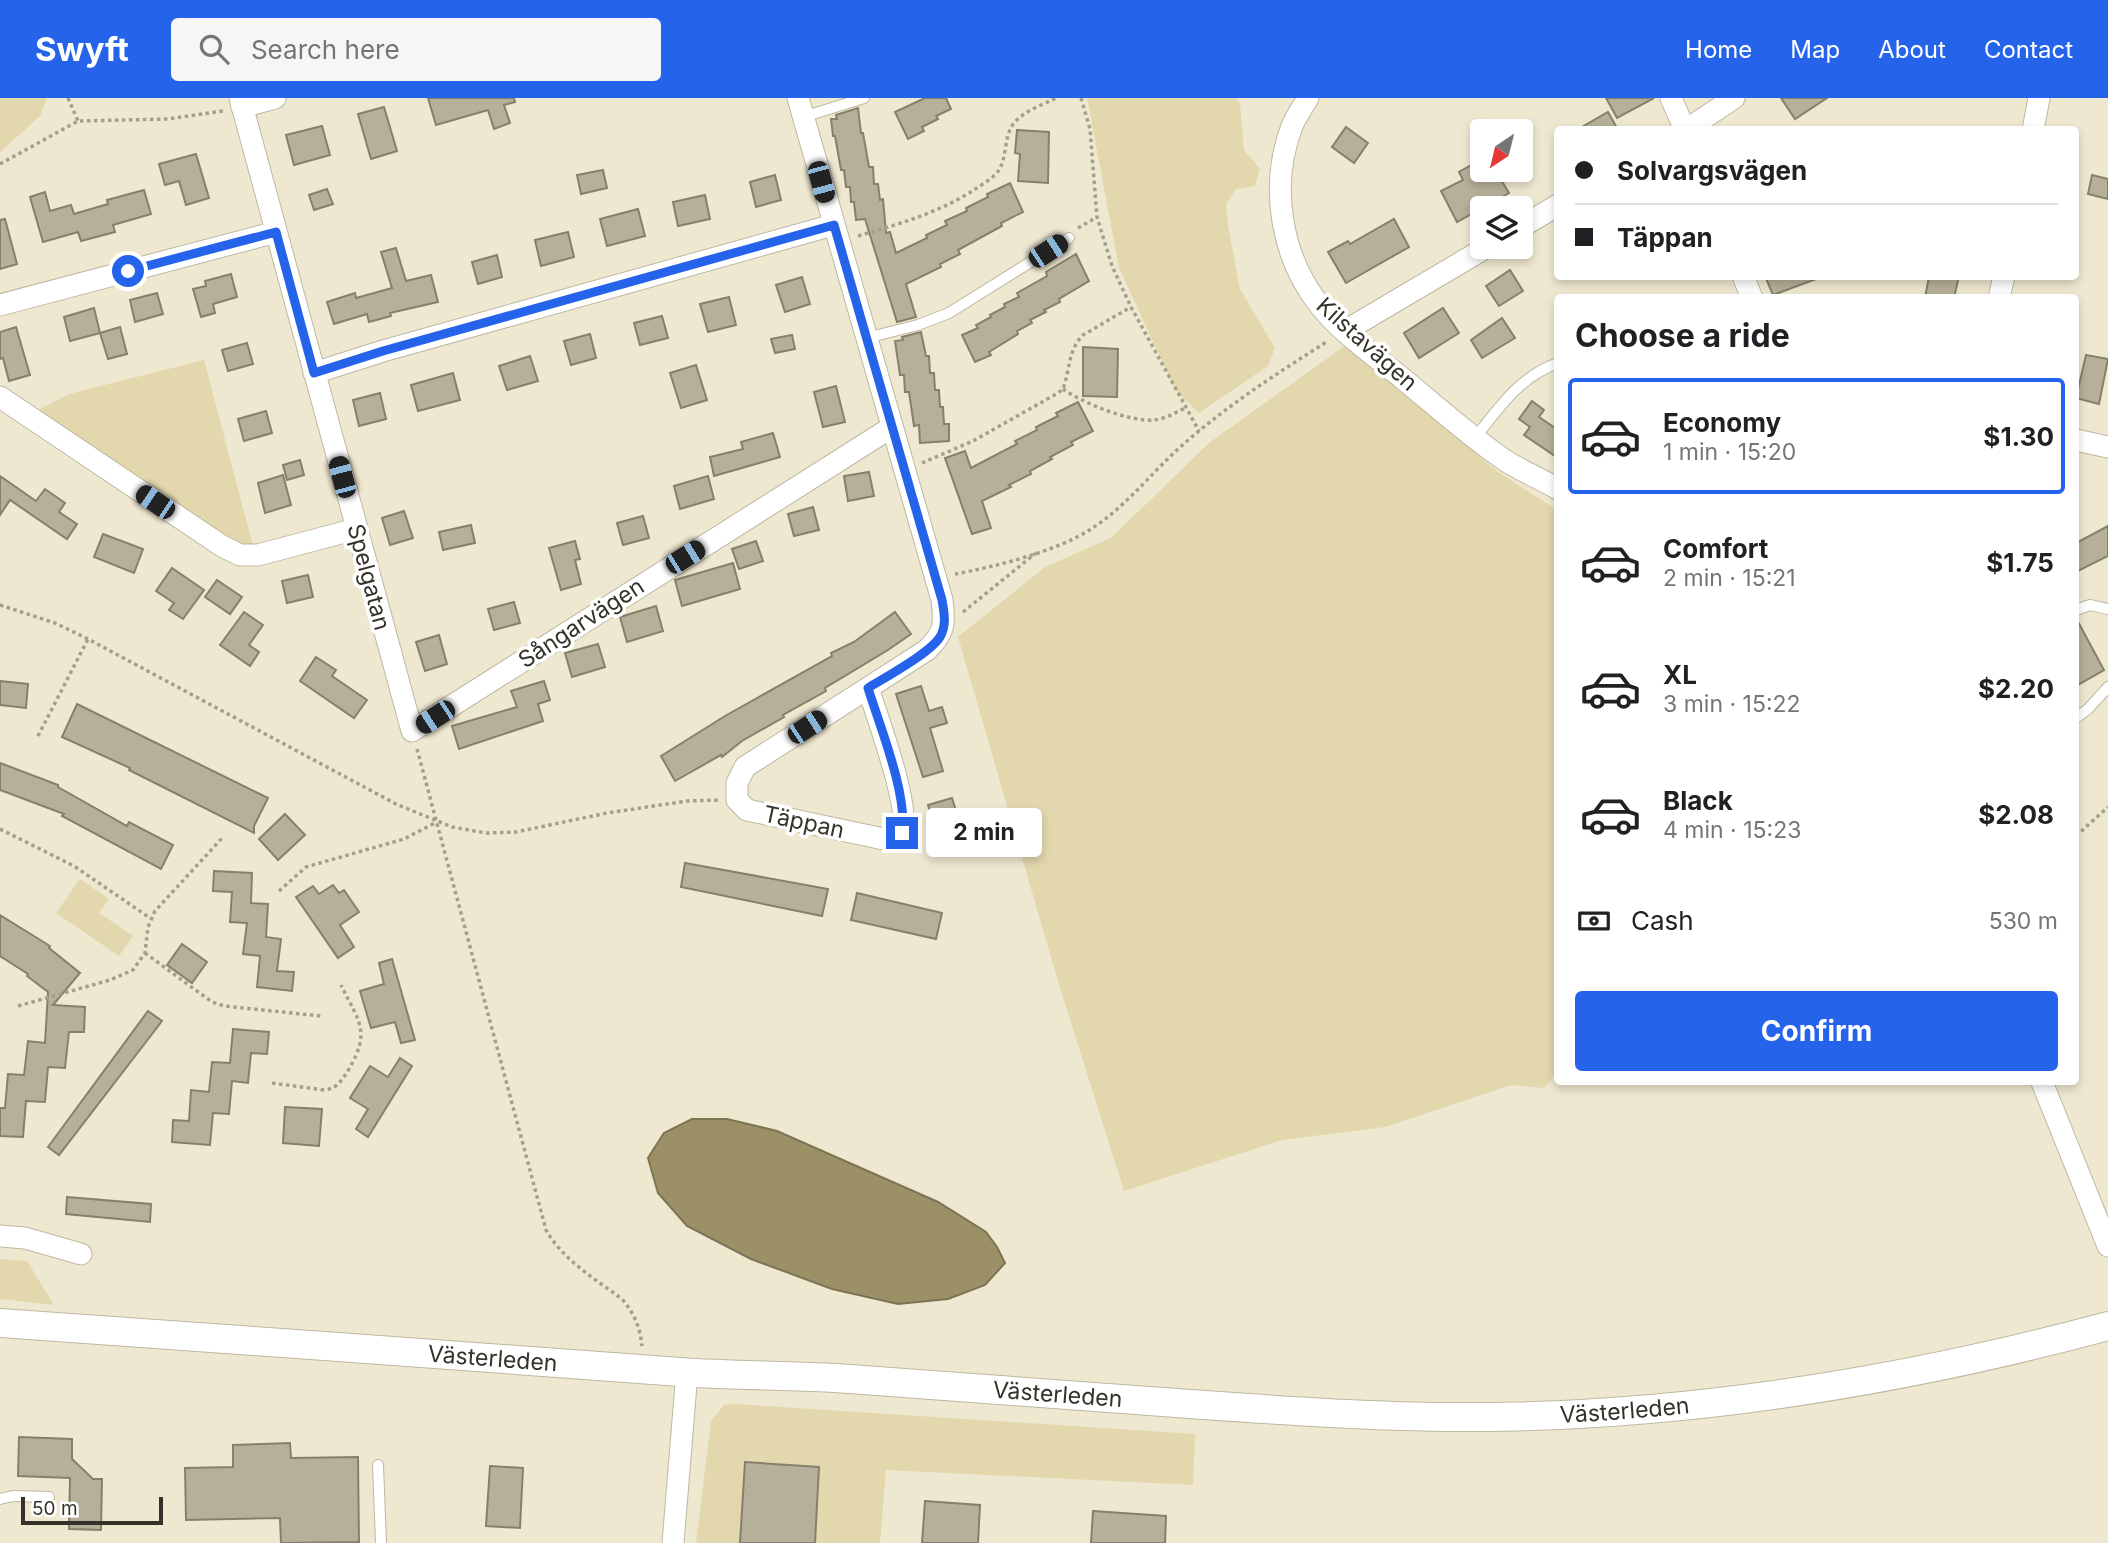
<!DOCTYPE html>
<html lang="en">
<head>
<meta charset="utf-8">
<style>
  :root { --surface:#fff; --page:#f6f6f6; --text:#202124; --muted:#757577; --line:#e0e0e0; --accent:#2563eb }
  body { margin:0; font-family:Inter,sans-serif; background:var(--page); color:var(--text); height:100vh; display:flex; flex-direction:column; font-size:26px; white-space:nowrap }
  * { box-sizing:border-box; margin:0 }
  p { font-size:23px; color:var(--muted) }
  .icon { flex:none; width:38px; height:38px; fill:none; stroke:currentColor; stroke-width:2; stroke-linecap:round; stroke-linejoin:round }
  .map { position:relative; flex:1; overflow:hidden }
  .panel { position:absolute; left:1554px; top:196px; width:525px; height:791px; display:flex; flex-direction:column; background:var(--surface); border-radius:7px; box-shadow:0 4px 10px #0003 }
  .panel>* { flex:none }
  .top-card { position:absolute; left:1554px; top:28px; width:525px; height:154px; border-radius:7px; box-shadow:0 4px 10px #0003; display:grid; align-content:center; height:154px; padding:0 21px; background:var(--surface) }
  .needle { width:46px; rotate:215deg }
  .tools { position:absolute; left:1470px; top:21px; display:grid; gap:14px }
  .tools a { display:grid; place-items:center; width:63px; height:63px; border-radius:7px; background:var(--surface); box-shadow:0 4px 10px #0003; font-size:35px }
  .scale { position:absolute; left:21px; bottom:18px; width:142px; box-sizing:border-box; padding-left:7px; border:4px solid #353229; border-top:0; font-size:19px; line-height:24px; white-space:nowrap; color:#353229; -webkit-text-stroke:5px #fff; paint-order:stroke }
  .end { position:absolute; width:32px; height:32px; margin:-16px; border:9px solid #2563eb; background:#fff; box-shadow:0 0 0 4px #fff }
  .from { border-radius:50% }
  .bubble { position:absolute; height:49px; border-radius:7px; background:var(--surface); box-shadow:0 4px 10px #0003; font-size:23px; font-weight:700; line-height:49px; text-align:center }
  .car { position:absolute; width:21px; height:42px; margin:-21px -10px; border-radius:9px; box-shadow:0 0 5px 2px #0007; background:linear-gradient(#222 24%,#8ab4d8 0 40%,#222 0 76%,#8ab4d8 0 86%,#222 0) }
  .top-card b { display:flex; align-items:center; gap:24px; height:66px; font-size:26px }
  .top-card b+b { border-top:2px solid var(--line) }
  .top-card i { width:18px; height:18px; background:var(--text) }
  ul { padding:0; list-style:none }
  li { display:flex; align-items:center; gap:21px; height:116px; margin:0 14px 10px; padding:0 7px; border:4px solid transparent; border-radius:7px }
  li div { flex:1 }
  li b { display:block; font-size:26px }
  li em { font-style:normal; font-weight:700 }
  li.selected { border-color:var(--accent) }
  li>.icon { width:63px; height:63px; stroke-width:1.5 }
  h2 { padding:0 21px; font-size:32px; line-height:84px }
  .pay { display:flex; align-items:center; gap:18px; height:77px; padding:0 21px; font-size:26px }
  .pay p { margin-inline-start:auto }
  .button { display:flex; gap:14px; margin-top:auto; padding:14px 21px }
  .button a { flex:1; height:80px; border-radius:7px; background:var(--accent); color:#fff; font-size:28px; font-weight:700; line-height:80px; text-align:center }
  header { display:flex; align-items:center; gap:42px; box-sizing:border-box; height:98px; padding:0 35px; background:var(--accent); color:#fff }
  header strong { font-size:33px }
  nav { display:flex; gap:38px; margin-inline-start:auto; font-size:24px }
  .search { width:490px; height:63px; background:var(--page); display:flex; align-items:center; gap:18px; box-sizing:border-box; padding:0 24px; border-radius:7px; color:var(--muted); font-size:26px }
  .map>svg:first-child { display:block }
  .green { fill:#e3d7ad }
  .water { fill:#9c9067; stroke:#7d7454; stroke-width:2 }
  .building { fill:#b6af99; stroke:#86806b; stroke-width:2 }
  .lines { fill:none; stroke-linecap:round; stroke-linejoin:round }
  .lane-casing { stroke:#beb7a1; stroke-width:12 }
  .street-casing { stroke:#beb7a1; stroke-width:23 }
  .secondary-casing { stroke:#beb7a1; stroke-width:30 }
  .path { stroke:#a49e8d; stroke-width:3.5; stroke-dasharray:3.5 3.5; stroke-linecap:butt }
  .lane { stroke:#fff; stroke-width:10 }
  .street { stroke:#fff; stroke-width:21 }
  .secondary { stroke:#fff; stroke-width:28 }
  .route { stroke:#2563eb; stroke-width:9 }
  .labels { text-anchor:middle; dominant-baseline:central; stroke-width:7; stroke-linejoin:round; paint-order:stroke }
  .street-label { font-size:23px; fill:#353229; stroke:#fff }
</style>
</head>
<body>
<header>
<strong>Swyft</strong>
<div class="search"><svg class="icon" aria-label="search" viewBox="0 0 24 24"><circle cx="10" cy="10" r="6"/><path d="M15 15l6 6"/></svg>Search here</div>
<nav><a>Home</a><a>Map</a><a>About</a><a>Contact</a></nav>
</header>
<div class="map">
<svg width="2108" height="1445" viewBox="0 0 2108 1445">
  <rect width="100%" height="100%" fill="#efe8d1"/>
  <g class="green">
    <polygon points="0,0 47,0 40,18 0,54"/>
    <polygon points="1087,0 1236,0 1240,6 1244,52 1260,71 1255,88 1236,91 1226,106 1228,128 1240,191 1275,250 1268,268 1199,315 1176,293 1119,170"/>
    <polygon points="1346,247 1498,374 1557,412 1557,975 1544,990 1511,987 1385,1029 1282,1042 1124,1093 1057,880 958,539 1045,469 1111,440 1209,345"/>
    <polygon points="204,262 253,448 233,444 38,312 69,296"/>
    <polygon points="80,781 109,801 99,815 133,838 119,858 56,815"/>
    <polygon points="0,1161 27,1163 54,1207 0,1201"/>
    <polygon points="736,1306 1195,1336 1193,1387 886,1372 880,1445 696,1445 711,1323 724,1307"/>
  </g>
  <polygon class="water" points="692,1021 727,1021 777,1033 938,1104 986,1134 997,1149 1005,1165 985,1187 948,1201 898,1206 832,1191 751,1161 687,1128 658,1095 648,1060 664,1035"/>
  <g class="building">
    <polygon points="428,0 514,0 515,4 504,7 510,25 494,31 488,12 436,27"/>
    <polygon points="925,0 946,0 951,11 936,18 938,21 922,29 924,33 908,41 895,14"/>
    <polygon points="1606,0 1654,0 1617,20"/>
    <polygon points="1781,0 1827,0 1795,21"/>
    <polygon points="384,9 397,53 371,61 358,16"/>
    <polygon points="858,10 861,35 863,35 869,69 873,69 874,86 878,86 880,102 883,101 886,135 890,134 896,155 927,140 926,137 947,127 945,123 967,113 966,110 988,99 987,96 1010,85 1023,114 1001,125 1002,128 958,152 960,156 940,166 941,169 906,186 916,219 897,224 865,121 856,122 854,104 851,104 850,89 846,89 844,72 841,72 835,38 833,38 831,21 837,21 836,17"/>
    <polygon points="1608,14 1618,32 1577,32"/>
    <polygon points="322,28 330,57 294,67 286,37"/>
    <polygon points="1346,29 1368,45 1354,65 1332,49"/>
    <polygon points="1017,32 1049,34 1048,85 1018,83 1020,56 1015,55"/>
    <polygon points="196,56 209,100 186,107 179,83 165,87 159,66"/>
    <polygon points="1482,61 1482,72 1495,72 1509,95 1457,124 1441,93 1463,82 1459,74"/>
    <polygon points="603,72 607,90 581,96 577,77"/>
    <polygon points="775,77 781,102 756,109 750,84"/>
    <polygon points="2092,77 2108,81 2108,101 2088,96"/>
    <polygon points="327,91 333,106 314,112 309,97"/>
    <polygon points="144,92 151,116 113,127 115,134 81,143 78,134 43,144 30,99 45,94 50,113 71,107 74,116 108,106 107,102"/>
    <polygon points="705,97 710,121 678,128 673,104"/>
    <polygon points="638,111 645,138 607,148 600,121"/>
    <polygon points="5,121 17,166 0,171 0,122"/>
    <polygon points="1394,121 1409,149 1346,185 1328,154 1348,143 1350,146"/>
    <polygon points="568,134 574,159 541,168 535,142"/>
    <polygon points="396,150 406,183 431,177 438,204 390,215 391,218 369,224 367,216 334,226 327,204 355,195 356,200 392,190 381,154"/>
    <polygon points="1076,156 1089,183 1059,201 1060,204 1044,212 1046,214 1030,222 1032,225 1017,233 1018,236 989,254 991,257 975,264 962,237 978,230 976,227 991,219 990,217 1005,209 1004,206 1019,199 1017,195 1047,178 1046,174"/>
    <polygon points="497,157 502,179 478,186 472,164"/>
    <polygon points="1510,172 1523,193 1499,208 1486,188"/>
    <polygon points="231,176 237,199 213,206 215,215 201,219 193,191 206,188 205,183"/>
    <polygon points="1765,178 1818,178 1819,180 1773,197"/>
    <polygon points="1929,178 1959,178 1954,200 1925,200"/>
    <polygon points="802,179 810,206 785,214 776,187"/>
    <polygon points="157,195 163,216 135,224 130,202"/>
    <polygon points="729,199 736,227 708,234 700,206"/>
    <polygon points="94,210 100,235 70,243 64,219"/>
    <polygon points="1443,210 1459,235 1419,260 1404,235"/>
    <polygon points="662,218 668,240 640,247 634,225"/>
    <polygon points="1502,220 1515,240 1482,260 1471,242"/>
    <polygon points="16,229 30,277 9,283 3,260 0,261 0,234"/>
    <polygon points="120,229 127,256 108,261 100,235"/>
    <polygon points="921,234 926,258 929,258 930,275 934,275 935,292 939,292 940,309 943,309 944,326 949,326 949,343 920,345 919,327 914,328 909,294 905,294 904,277 900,277 895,243 903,242 902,239"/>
    <polygon points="590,236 596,260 571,267 564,243"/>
    <polygon points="792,237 795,251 775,255 771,241"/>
    <polygon points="247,245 253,266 228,273 222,252"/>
    <polygon points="1083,249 1118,251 1117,299 1083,298"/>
    <polygon points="2086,257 2108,261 2099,306 2076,300"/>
    <polygon points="530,258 538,283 507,292 499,268"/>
    <polygon points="696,267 707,302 681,310 670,275"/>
    <polygon points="453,275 460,302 418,313 411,287"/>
    <polygon points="836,288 845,324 823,329 814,294"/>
    <polygon points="380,295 386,321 359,328 353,302"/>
    <polygon points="1532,303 1544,312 1539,319 1558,332 1558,360 1524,337 1530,329 1519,321"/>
    <polygon points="1078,304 1093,333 1071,344 1073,347 1050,359 1052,361 1030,373 1031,376 1009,387 1011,389 982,403 991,430 972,436 945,360 965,353 971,370 1017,346 1015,343 1037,332 1036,329 1058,318 1056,315"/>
    <polygon points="266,313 272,335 244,343 238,321"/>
    <polygon points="773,335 780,359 714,378 710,359 743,351 741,344"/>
    <polygon points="300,362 304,377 287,382 283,367"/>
    <polygon points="869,374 874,398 848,403 844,378"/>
    <polygon points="283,377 291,407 265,415 258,385"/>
    <polygon points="0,378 36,403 45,391 65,405 59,414 77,426 67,441 10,402 0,417"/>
    <polygon points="708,378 714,401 680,411 674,388"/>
    <polygon points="813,409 819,432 794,438 788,416"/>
    <polygon points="404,413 413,440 390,447 382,420"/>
    <polygon points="643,418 649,440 623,447 617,425"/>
    <polygon points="471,427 475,445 443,452 439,434"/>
    <polygon points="2108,428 2108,458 2076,474 2076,445"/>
    <polygon points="103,436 143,451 134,475 94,459"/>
    <polygon points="575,443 580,461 575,462 581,486 561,492 549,450"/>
    <polygon points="756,443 763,463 739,471 732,451"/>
    <polygon points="733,465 740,491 682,508 675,482"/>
    <polygon points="172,470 204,492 183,521 169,512 174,505 156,493"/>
    <polygon points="308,477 313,499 287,505 282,483"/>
    <polygon points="217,482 242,499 230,516 205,499"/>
    <polygon points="514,504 520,525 494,532 488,511"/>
    <polygon points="656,508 663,533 627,544 620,519"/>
    <polygon points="244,514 263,527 249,547 259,554 250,568 220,547"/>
    <polygon points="895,514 911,536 888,552 825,590 826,593 783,617 784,619 742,643 722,659 721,657 675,683 661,658 725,618 832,558 831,555 854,544"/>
    <polygon points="2076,520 2104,572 2076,588"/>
    <polygon points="439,537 447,566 425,573 416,544"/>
    <polygon points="598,546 605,569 572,579 565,555"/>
    <polygon points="316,559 336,572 332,578 367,602 354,620 300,583"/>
    <polygon points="0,583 28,586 26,610 0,607"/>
    <polygon points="544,583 550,602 538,606 543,623 459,651 452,628 517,609 511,593"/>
    <polygon points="921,588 929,613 942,609 947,625 930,630 943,673 923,679 896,596"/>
    <polygon points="77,606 268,700 254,728 254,735 129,672 130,670 62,639"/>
    <polygon points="0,665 58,687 58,689 127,728 129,724 173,747 161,771 62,718 64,716 0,692"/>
    <polygon points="952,700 960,726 936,733 928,707"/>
    <polygon points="285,716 305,737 278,762 259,741"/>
    <polygon points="685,765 828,791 822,818 681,789"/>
    <polygon points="214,773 252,775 251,805 268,806 266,839 281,841 277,873 294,874 292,893 257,889 260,858 243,856 247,825 230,824 232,794 213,793"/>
    <polygon points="333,787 339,795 344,792 359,814 340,827 354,849 338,860 296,799 313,788 319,796"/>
    <polygon points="857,795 942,815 936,841 851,822"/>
    <polygon points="0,817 50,848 49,850 80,875 53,907 85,909 84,934 69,934 65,970 48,969 45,1004 26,1003 23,1039 0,1038 0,1010 5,1010 8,976 24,977 28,943 45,945 48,894 27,878 28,876 0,858"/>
    <polygon points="182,846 207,864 192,885 167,867"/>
    <polygon points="392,861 415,942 401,945 395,924 371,930 360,893 384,886 379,865"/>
    <polygon points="148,913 162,923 59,1057 48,1049"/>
    <polygon points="233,931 269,934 267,956 251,955 248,985 232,983 229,1016 213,1015 210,1047 172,1044 173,1022 189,1023 191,992 209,994 212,964 230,965"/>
    <polygon points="400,960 412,968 368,1039 356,1031 368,1011 350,1000 370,968 388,979"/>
    <polygon points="285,1009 322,1011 319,1048 283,1045"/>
    <polygon points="67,1099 151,1106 150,1124 66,1116"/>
    <polygon points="19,1339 72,1341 72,1361 93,1381 102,1381 101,1432 69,1431 70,1380 18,1378"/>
    <polygon points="290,1345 291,1360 358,1359 359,1444 281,1445 280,1420 186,1422 185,1370 233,1369 233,1347"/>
    <polygon points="745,1364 819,1369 815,1445 740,1445"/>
    <polygon points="490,1368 523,1370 520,1430 486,1428"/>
    <polygon points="925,1403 980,1407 978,1445 922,1445"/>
    <polygon points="1093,1413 1166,1418 1165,1445 1091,1445"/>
  </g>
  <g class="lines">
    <defs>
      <g id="lane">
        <polyline points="803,19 864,0"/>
        <polyline points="866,240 918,227 949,215 1069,140"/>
        <path d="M1475,340c24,-30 45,-62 83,-75"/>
        <polyline points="2076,512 2090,507 2108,511"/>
        <polyline points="2076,620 2088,611 2108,589"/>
        <polyline points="378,1367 381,1445"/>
        <polyline points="0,1401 13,1398 49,1399"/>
      </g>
      <g id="street">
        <polyline points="240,0 412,633 892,329"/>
        <path d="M798,0l144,502c3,24 3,32 -15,50l-182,117 -8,16v17l10,10 146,31c3,-3 7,-5 8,-8 12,-20 -25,-120 -33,-145"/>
        <path d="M1308,0c-5,9 -12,18 -16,28 -23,60 -11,132 29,181 22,27 54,49 81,71 34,28 67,58 104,83 16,10 35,18 52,28"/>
        <polyline points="1671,0 1685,32"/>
        <polyline points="242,9 275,0"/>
        <polyline points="1686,32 1734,0"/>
        <polyline points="2033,32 2039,0"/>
        <polyline points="1521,129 1558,107"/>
        <polyline points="1743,178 1752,200"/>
        <polyline points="1999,200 2004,178"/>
        <polyline points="0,207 276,134"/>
        <polyline points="1345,233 1487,149"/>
        <polyline points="314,275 383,253 833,127"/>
        <polyline points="0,299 222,448 240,457 258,457 356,431"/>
        <polyline points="2076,342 2108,349"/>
        <polyline points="2042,984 2108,1148"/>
        <polyline points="0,1138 25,1140 81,1156"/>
        <polyline points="673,1445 687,1274"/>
      </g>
      <g id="secondary">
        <path id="s1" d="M0,1225c227,15 453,33 680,49 57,4 114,3 170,7 114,8 227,17 340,25 85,6 170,12 255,13 224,2 448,-33 663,-91"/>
      </g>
    </defs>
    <use href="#lane" class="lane-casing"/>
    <use href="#street" class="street-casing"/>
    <use href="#secondary" class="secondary-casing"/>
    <g class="path">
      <polyline points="68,0 78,23"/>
      <polyline points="1081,0 1090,31 1097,119 1112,168 1131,209 1199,333"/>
      <polyline points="0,66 78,23 168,21 223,13"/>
      <polyline points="1078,130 1097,119"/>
      <path d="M858,138c41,-12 80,-23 116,-46 7,-5 16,-10 22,-16 13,-15 6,-36 18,-51 10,-12 28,-18 42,-25"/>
      <path d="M1063,291c20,14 66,33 91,31 11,-1 21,-7 31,-12"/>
      <path d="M922,365l51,-22 85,-48 5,-4c7,-19 5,-39 20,-54l48,-28"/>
      <path d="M955,476c39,-7 103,-23 136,-45 33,-21 58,-53 86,-79 46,-42 99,-76 151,-109"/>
      <polyline points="0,507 55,525 88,541 396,706 452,729 486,735 516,734 607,715 687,703 719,702"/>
      <polyline points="963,514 1036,455"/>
      <polyline points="38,638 88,541"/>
      <path d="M417,651l129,481c17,30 49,49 76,69 12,14 18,28 20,47"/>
      <polyline points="0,731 74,768 150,820"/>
      <polyline points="2076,738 2108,709"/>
      <polyline points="279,793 306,769 404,741 437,724"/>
      <polyline points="145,855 212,904 224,908 321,918"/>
      <polyline points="18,908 110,882 133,872 145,855 148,829 155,813 224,738"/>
      <path d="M272,985l52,7c13,-1 18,-10 25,-21 22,-38 10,-47 -8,-84"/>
    </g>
    <use href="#lane" class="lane"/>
    <use href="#street" class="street"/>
    <use href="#secondary" class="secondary"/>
  </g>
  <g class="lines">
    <path class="route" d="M128,173l148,-39 38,141 69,-22 451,-126 108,375c2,12 5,25 -2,37 -10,16 -54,40 -72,51 12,39 40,107 34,145"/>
  </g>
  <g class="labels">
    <g class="street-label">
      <text transform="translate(1367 246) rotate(42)">Kilstavägen</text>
      <text transform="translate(369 479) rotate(75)">Spelgatan</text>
      <text transform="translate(581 525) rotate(-33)">Sångarvägen</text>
      <text transform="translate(804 724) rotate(12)">Täppan</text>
      <text stroke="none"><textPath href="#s1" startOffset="494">Västerleden</textPath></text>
      <text stroke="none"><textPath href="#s1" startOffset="1060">Västerleden</textPath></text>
      <text stroke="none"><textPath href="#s1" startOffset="1628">Västerleden</textPath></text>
    </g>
  </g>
</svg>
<div class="tools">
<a><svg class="needle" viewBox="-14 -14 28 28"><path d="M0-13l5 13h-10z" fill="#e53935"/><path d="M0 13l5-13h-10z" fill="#757577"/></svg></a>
<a><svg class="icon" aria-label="layers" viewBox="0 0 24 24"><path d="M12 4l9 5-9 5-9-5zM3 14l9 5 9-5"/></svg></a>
</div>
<div class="scale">50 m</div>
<i class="end from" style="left:128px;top:173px"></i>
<i class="end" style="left:902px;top:735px"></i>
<div class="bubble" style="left:926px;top:710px;width:116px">2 min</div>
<i class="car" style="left:821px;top:84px;rotate:165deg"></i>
<i class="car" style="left:1048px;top:153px;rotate:57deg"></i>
<i class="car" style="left:342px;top:379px;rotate:345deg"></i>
<i class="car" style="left:155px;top:404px;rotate:304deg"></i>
<i class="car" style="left:685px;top:459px;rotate:58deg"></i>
<i class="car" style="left:435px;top:619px;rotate:237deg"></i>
<i class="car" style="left:807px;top:629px;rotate:57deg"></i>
<div class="top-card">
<b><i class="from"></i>Solvargsvägen</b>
<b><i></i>Täppan</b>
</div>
<section class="panel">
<h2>Choose a ride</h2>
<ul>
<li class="selected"><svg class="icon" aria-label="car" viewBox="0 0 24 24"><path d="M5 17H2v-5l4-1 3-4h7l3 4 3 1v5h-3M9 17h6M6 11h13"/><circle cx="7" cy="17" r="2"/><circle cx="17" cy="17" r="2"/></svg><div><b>Economy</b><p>1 min · 15:20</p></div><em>$1.30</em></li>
<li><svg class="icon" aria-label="car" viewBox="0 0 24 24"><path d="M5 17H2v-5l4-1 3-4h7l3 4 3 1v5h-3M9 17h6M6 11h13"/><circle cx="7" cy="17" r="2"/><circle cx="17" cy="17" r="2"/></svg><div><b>Comfort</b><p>2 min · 15:21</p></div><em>$1.75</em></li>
<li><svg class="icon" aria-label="car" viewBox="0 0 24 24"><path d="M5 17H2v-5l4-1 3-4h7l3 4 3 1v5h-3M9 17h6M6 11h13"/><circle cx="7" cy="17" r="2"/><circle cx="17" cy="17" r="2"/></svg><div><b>XL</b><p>3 min · 15:22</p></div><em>$2.20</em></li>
<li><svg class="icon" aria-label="car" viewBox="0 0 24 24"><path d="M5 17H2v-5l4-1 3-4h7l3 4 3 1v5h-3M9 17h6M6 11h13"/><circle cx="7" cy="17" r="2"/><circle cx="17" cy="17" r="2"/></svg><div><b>Black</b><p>4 min · 15:23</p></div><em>$2.08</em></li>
</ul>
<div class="pay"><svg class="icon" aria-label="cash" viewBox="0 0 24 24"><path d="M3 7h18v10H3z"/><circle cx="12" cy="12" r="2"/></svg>Cash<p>530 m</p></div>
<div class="button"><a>Confirm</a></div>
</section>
</div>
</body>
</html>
